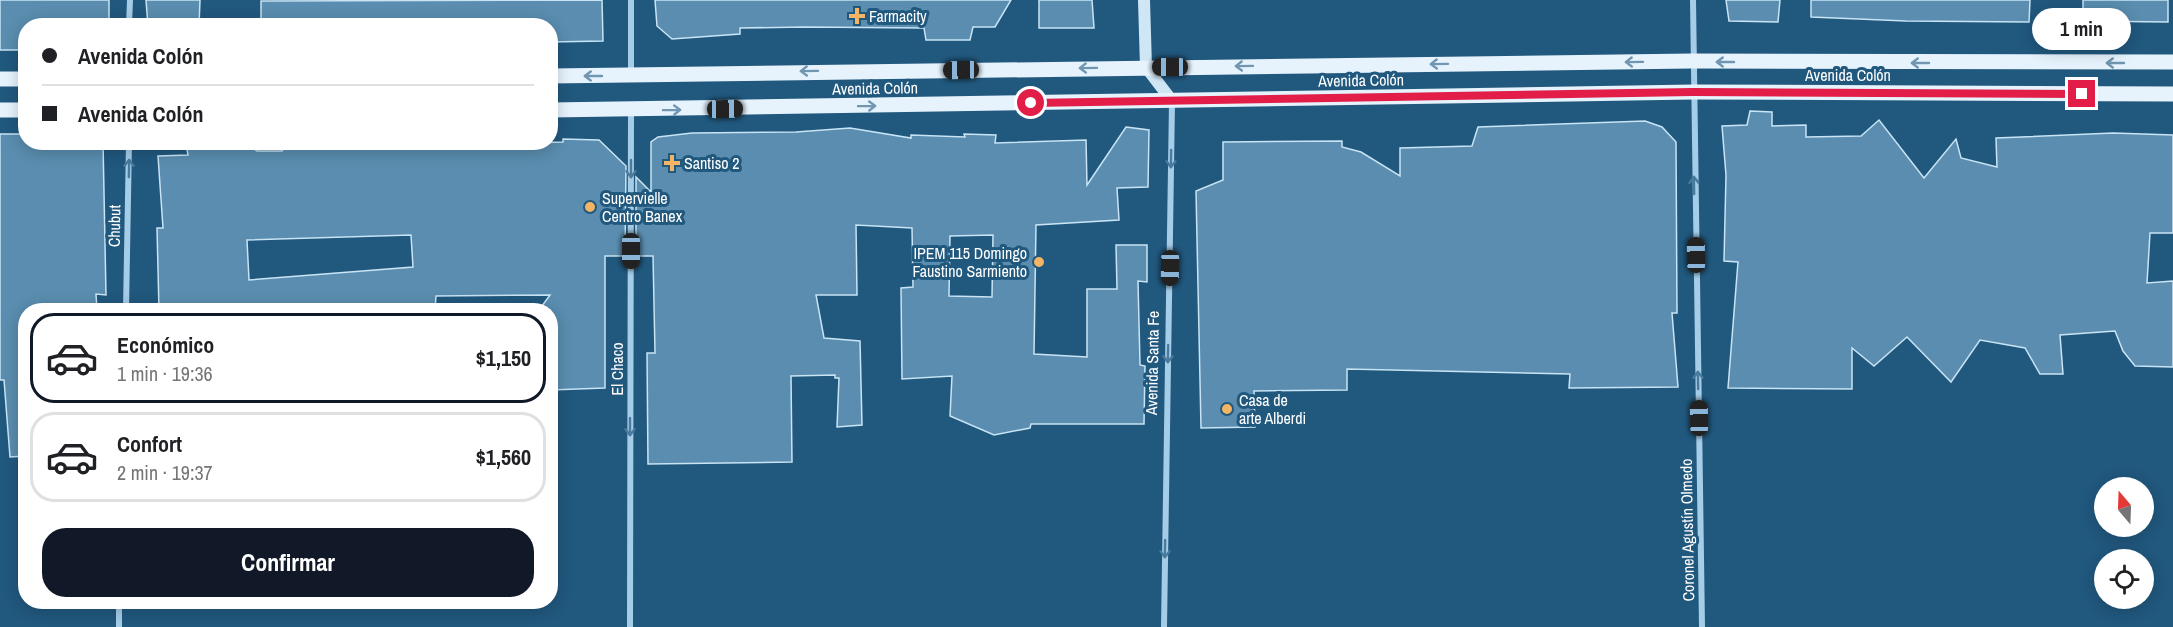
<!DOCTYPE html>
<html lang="es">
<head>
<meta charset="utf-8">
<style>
  :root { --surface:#fff; --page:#f6f6f6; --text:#202124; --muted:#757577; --line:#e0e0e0; --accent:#111827 }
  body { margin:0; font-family:"Archivo Narrow",sans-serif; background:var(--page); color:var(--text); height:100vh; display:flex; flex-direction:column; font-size:22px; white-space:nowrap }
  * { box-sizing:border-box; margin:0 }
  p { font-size:20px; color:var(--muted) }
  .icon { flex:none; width:33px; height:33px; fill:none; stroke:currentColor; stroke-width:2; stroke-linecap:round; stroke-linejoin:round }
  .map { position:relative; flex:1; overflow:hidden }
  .side { position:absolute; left:18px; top:303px; width:540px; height:306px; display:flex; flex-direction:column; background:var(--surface); border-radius:24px; box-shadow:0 3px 15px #0003 }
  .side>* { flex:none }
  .banner { position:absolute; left:18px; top:18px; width:540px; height:132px; border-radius:24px; box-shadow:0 3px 15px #0003; display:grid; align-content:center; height:132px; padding:0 24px; background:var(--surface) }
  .needle { width:39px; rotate:341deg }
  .controls { position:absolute; left:2094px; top:477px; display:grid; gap:12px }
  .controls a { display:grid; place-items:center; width:60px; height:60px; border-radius:50%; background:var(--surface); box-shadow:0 3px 15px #0003; font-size:30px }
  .end { position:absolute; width:27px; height:27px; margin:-14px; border:8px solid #e11d48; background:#fff; box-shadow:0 0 0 3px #fff }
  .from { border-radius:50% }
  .bubble { position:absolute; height:42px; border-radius:21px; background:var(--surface); box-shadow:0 3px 15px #0003; font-size:20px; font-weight:700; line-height:42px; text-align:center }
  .car { position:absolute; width:18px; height:36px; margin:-18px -9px; border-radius:8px; box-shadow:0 0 4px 2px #0007; background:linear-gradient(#222 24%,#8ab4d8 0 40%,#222 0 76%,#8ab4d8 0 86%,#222 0) }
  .banner b { display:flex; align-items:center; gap:21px; height:57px; font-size:22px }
  .banner b+b { border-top:2px solid var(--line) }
  .banner i { width:15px; height:15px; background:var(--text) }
  ul { padding:10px 0 0; list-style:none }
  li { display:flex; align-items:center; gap:18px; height:90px; margin:0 12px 9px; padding:0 12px; border:3px solid var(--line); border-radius:24px }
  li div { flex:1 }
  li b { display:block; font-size:22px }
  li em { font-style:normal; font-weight:700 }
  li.on { border-color:var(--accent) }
  li>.icon { width:54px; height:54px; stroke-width:1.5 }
  .button { display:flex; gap:12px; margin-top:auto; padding:12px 24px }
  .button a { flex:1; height:69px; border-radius:24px; background:var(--accent); color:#fff; font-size:24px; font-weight:700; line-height:69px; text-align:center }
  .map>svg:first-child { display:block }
  .building { fill:#5a8daf; stroke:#c8e4f5; stroke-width:1.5; fill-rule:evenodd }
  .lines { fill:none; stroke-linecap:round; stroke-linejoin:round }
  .street { stroke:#a5cde7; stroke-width:6 }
  .secondary { stroke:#cfe6f5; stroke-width:12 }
  .primary { stroke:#e6f3fd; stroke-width:15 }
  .oneway { stroke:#7096b1 }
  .oneway2 { stroke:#497b9e }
  .route { stroke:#e11d48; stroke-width:8 }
  .poi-dot { fill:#f3b466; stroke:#21587e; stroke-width:2 }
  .labels { text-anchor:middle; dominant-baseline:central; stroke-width:6; stroke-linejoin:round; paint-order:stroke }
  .poi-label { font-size:16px; fill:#fff; stroke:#21587e; text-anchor:start }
  .street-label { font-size:16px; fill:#fff; stroke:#21587e }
</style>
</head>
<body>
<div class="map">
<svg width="2173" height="627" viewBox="0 0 2173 627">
  <rect width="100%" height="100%" fill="#21587e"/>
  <g class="building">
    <polygon points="0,0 109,0 109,26 26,26 26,50 0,50"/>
    <polygon points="146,0 200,0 199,26 148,26"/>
    <polygon points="602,0 603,41 550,42 550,26 261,26 261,1"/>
    <polygon points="655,0 1011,0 995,27 973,27 970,40 926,40 924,28 804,27 740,28 740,34 672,39 657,26"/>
    <polygon points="1039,0 1092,0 1094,28 1039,28"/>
    <polygon points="1726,0 1780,0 1778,22 1729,21"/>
    <polygon points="1811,0 2030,0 2029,22 1906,21 1811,17"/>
    <polygon points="2083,0 2168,0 2168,22 2083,21"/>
    <polygon points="1750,111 1772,112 1772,126 1806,125 1806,137 1861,136 1879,120 1924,178 1956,139 1961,158 1997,167 1996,138 2113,133 2173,135 2173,233 2150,233 2147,283 2173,281 2173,367 2135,366 2123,351 2115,331 2060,335 2063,374 2040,374 2025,348 1980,340 1951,382 1907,337 1874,366 1852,348 1852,389 1728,388 1738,262 1724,261 1726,175 1722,126 1747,125"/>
    <polygon points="1645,121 1662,127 1676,142 1677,313 1672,313 1678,387 1569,388 1570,374 1347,369 1347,390 1254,391 1255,427 1201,428 1196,191 1223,180 1223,142 1342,141 1342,147 1361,152 1400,176 1400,148 1472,146 1478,127"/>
    <path d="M1126,127l23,3 -1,57 -31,1 2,32 -83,5 -2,129 53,3v-68h30l-1,-44h31v37l-9,-1 2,84 5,1 -1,58h-113l-1,4 -36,7 -44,-19 2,-40 -50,3 -1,-91 12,-1 -1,-59 -56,-3 1,70h-41l8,43 36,3 2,84 -25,2 2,-49h-4v-3l-44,1 1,86 -144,2 -1,-111h8l-2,-97h-17v-79l15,15v-50l7,-5 34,-4 104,-1 54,-4 61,10v-3l54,2 -1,-3 32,1 -1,8 91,-3 1,45zM993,235l-1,62 -43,-1 1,-60z"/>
    <polygon points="0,134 26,134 26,142 103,142 106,295 96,294 97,310 26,310 26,456 10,457 4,380 0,380"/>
    <path d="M563,139l36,1 27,26 -1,90h-20v132l-55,2v-80h-11l11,-15 -114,1 -1,14h-276l-2,-82h6l-5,-72 30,-1 -2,-11 63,1 8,6h25l7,-9 93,4v-4h59l2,3 120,-3zM411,235l2,32 -164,13 -2,-40z"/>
  </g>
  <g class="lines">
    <g class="street">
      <polyline points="631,0 631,74"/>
      <polyline points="1693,0 1702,627"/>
      <polyline points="129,26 130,0"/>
      <polyline points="126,310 129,142"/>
      <polyline points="119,627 119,602"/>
      <polyline points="630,627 631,110"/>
      <polyline points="1164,627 1172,102"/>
    </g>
    <polyline class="secondary" points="1144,0 1146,67 1172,101"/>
    <g class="primary">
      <polyline points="550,76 1692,61 2173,62"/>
      <polyline points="0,79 26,79"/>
      <polyline points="0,110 26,110"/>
      <polyline points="550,110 1693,92 2173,94"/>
    </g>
  </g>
  <defs><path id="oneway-shaft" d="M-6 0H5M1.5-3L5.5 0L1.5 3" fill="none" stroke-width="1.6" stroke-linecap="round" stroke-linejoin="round" transform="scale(1.5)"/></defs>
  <g class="oneway">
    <use href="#oneway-shaft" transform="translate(1634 62) rotate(179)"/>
    <use href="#oneway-shaft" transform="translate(1725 62) rotate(-180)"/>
    <use href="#oneway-shaft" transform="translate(1920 63) rotate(-180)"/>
    <use href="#oneway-shaft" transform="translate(2115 63) rotate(180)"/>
    <use href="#oneway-shaft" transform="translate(1439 64) rotate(179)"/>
    <use href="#oneway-shaft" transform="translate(1244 66) rotate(179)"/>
    <use href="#oneway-shaft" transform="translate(1088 68) rotate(179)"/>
    <use href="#oneway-shaft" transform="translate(809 71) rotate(179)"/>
    <use href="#oneway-shaft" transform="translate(593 76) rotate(180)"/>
    <use href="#oneway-shaft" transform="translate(867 106) rotate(-1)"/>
    <use href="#oneway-shaft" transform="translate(672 110) rotate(-1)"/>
  </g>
  <g class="oneway2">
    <use href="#oneway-shaft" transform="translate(1171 159) rotate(91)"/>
    <use href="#oneway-shaft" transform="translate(129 168) rotate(-89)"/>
    <use href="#oneway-shaft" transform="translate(631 169) rotate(90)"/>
    <use href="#oneway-shaft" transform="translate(1694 185) rotate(-91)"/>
    <use href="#oneway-shaft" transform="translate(1168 354) rotate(91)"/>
    <use href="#oneway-shaft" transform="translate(1698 380) rotate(-91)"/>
    <use href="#oneway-shaft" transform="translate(630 427) rotate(90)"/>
    <use href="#oneway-shaft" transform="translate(1165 549) rotate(91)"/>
  </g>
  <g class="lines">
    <polyline class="route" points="1031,103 1693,92 2082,94"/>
  </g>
  <g class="poi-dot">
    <path d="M854 7h6v6h6v6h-6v6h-6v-6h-6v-6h6z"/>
    <path d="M669 154h6v6h6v6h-6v6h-6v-6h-6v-6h6z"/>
    <circle cx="590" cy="207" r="6"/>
    <circle cx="1039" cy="262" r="6"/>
    <circle cx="1227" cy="409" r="6"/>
  </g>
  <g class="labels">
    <g class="poi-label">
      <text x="869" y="16">Farmacity</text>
      <text x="684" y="163">Santiso 2</text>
      <text x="602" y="198">Supervielle<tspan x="602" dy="18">Centro Banex</tspan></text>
      <text x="1027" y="253" text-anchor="end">IPEM 115 Domingo<tspan x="1027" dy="18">Faustino Sarmiento</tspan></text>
      <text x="1239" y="400">Casa de<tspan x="1239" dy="18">arte Alberdi</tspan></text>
    </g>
    <g class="street-label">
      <text x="1848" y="75">Avenida Colón</text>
      <text transform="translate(1361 80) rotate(-1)">Avenida Colón</text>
      <text transform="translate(875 88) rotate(-1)">Avenida Colón</text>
      <text transform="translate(114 226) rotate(-89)">Chubut</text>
      <text transform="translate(1152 363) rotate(-89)">Avenida Santa Fe</text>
      <text transform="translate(617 369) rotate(-90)">El Chaco</text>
      <text transform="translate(1687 530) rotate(-91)">Coronel Agustín Olmedo</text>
    </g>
  </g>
</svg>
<div class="controls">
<a><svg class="needle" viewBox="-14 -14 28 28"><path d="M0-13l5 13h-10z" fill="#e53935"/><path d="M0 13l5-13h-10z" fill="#757577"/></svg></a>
<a><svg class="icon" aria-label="locate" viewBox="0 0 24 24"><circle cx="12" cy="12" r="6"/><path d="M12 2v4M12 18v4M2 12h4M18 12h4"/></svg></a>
</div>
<i class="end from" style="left:1031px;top:103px"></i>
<i class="end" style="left:2082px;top:94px"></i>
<div class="bubble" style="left:2032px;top:8px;width:99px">1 min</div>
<i class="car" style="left:1170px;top:67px;rotate:270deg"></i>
<i class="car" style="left:961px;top:70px;rotate:269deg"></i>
<i class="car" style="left:725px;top:109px;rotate:89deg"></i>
<i class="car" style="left:631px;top:251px;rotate:180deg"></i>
<i class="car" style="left:1696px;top:255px;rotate:359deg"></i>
<i class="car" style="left:1170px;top:268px;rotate:181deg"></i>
<i class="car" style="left:1699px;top:418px;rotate:359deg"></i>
<div class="banner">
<b><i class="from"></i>Avenida Colón</b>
<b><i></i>Avenida Colón</b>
</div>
<section class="side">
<ul>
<li class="on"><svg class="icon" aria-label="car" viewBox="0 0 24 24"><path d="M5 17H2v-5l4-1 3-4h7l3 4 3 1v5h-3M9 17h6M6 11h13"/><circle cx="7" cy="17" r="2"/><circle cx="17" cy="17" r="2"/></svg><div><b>Económico</b><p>1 min · 19:36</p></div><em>$1,150</em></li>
<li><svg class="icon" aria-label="car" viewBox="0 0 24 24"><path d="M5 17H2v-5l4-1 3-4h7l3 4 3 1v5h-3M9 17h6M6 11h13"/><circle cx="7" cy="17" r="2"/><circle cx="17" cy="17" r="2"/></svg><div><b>Confort</b><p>2 min · 19:37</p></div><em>$1,560</em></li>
</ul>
<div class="button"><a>Confirmar</a></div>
</section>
</div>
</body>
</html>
